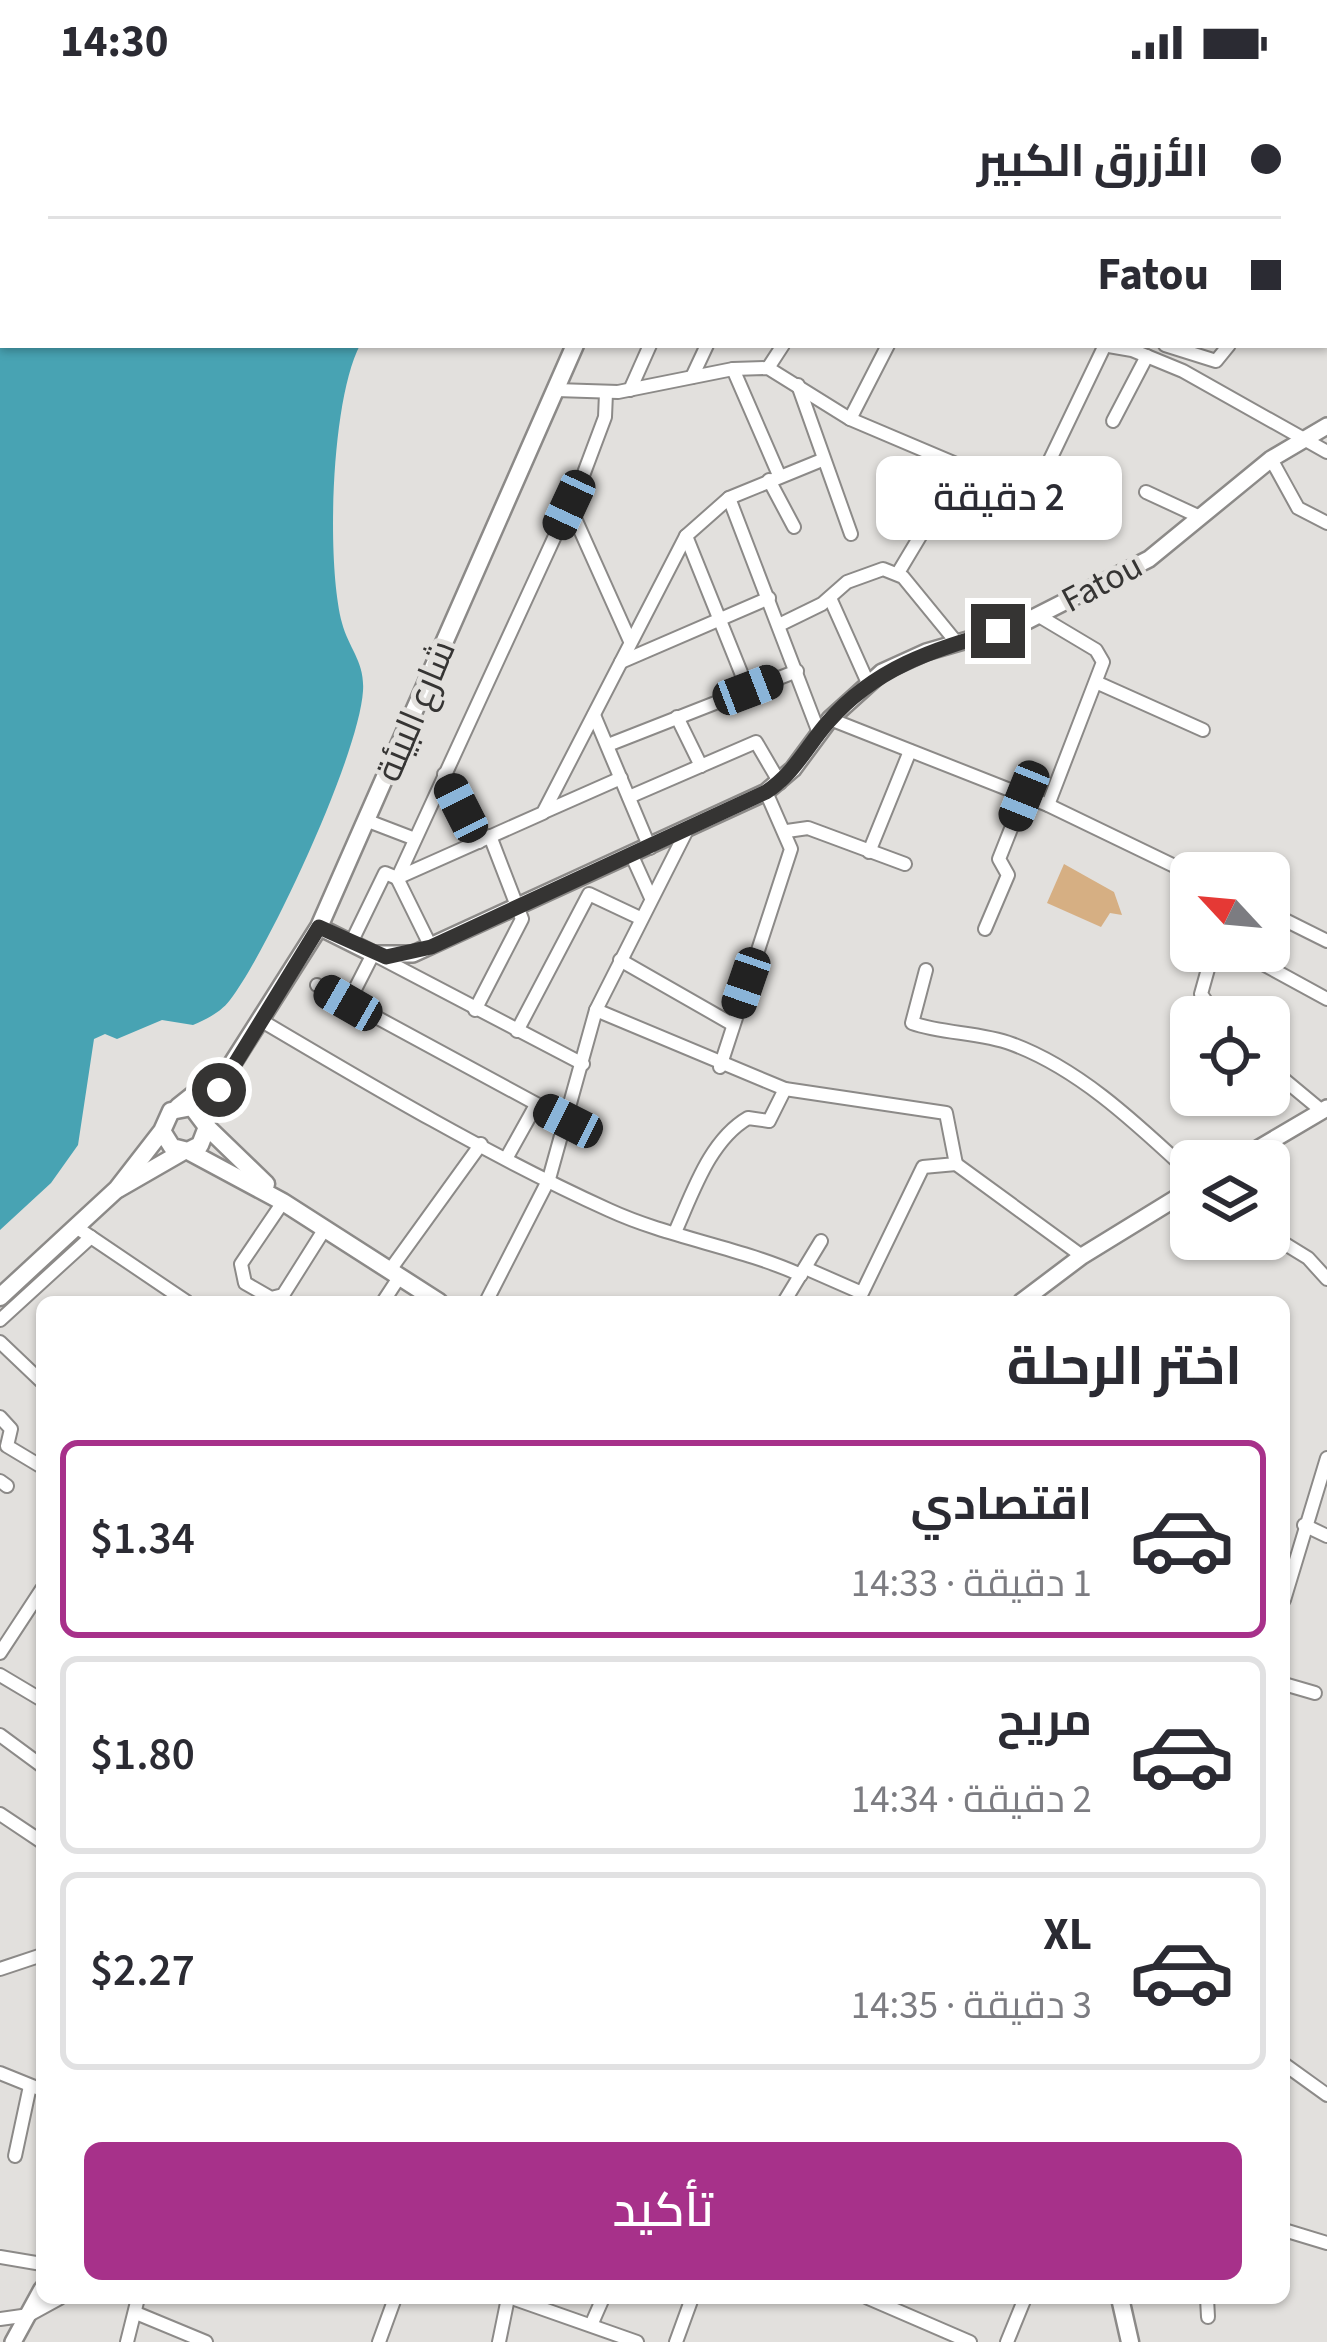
<!DOCTYPE html>
<html lang="ar">
<head>
<meta charset="utf-8">
<style>
  :root { --surface:#fff; --page:#f2f2f3; --text:#2b2b33; --muted:#7c7c81; --line:#e1e1e2; --accent:#a7318a }
  body { margin:0; font-family:"Source Sans 3",Cairo,sans-serif; background:var(--page); color:var(--text); direction:rtl; height:100vh; display:flex; flex-direction:column; font-size:45px; white-space:nowrap }
  * { box-sizing:border-box; margin:0 }
  p { font-size:39px; color:var(--muted) }
  .icon { flex:none; width:66px; height:66px; fill:none; stroke:currentColor; stroke-width:2; stroke-linecap:round; stroke-linejoin:round }
  .map { position:relative; flex:1; overflow:hidden; direction:ltr }
  .side { position:absolute; left:36px; top:1212px; width:1254px; height:1008px; display:flex; flex-direction:column; background:var(--surface); border-radius:18px; box-shadow:0 3px 9px #0004; direction:rtl }
  .side>* { flex:none }
  .guide { position:absolute; left:0px; top:0px; width:1329px; height:264px; box-shadow:0 3px 9px #0004; direction:rtl; display:grid; align-content:center; height:264px; padding:0 48px; background:var(--surface) }
  .needle { width:78px; rotate:296deg }
  .tools { position:absolute; left:1170px; top:768px; display:grid; gap:24px }
  .tools a { display:grid; place-items:center; width:120px; height:120px; border-radius:18px; background:var(--surface); box-shadow:0 3px 9px #0004; font-size:60px }
  .end { position:absolute; width:54px; height:54px; margin:-27px; border:15px solid #353433; background:#fff; box-shadow:0 0 0 6px #fff }
  .from { border-radius:50% }
  .bubble { position:absolute; height:84px; border-radius:18px; background:var(--surface); box-shadow:0 3px 9px #0004; font-size:39px; font-weight:600; line-height:84px; text-align:center; direction:rtl }
  .car { position:absolute; width:36px; height:72px; margin:-36px -18px; border-radius:15px; box-shadow:0 0 9px 3px #0007; background:linear-gradient(#222 24%,#8ab4d8 0 40%,#222 0 76%,#8ab4d8 0 86%,#222 0) }
  .guide b { display:flex; align-items:center; gap:42px; height:114px; font-size:45px }
  .guide b+b { border-top:3px solid var(--line) }
  .guide i { width:30px; height:30px; background:var(--text) }
  ul { padding:0; list-style:none }
  li { display:flex; align-items:center; gap:36px; height:198px; margin:0 24px 18px; padding:0 24px; border:6px solid var(--line); border-radius:18px }
  li div { flex:1 }
  li b { display:block; font-size:45px }
  li em { font-style:normal; font-weight:600 }
  li.on { border-color:var(--accent) }
  li>.icon { width:108px; height:108px; stroke-width:1.5 }
  h2 { padding:0 48px; font-size:54px; line-height:144px }
  .primary-button { display:flex; gap:24px; margin-top:auto; padding:24px 48px }
  .primary-button a { flex:1; height:138px; border-radius:18px; background:var(--accent); color:#fff; font-size:48px; font-weight:600; line-height:138px; text-align:center }
  .status { display:flex; justify-content:space-between; align-items:center; height:84px; padding:0 60px; background:var(--surface); direction:ltr }
  .status svg { height:33px; fill:currentColor }
  .map>svg:first-child { display:block }
  .green { fill:#d6af83 }
  .water { fill:#48a3b3 }
  .lines { fill:none; stroke-linecap:round; stroke-linejoin:round }
  .minor-casing { stroke:#8c8a88; stroke-width:16 }
  .tertiary-casing { stroke:#8c8a88; stroke-width:20 }
  .secondary-casing { stroke:#8c8a88; stroke-width:21 }
  .minor { stroke:#fff; stroke-width:12 }
  .tertiary { stroke:#fff; stroke-width:15 }
  .secondary { stroke:#fff; stroke-width:16 }
  .route { stroke:#353433; stroke-width:15 }
  .labels { text-anchor:middle; dominant-baseline:central; stroke-width:10; stroke-linejoin:round; paint-order:stroke }
  .street-label { font-size:36px; fill:#353433; stroke:#e2e0dd }
</style>
</head>
<body>
<div class="status"><b>14:30</b><svg viewBox="0 0 49 12"><path d="M0 12V9h3v3zM5 12V6h3v6zM10 12V3h3v9zM15 12V0h3v12zM26 1h20v11H26zM47 4h2v5h-2z"/></svg></div>
<div class="map">
<svg width="1327" height="2258" viewBox="0 0 1327 2258">
  <rect width="100%" height="100%" fill="#e2e0dd"/>
  <polygon class="green" points="1064,780 1114,808 1122,831 1110,829 1101,843 1047,819"/>
  <path class="water" d="M0,0l392,3h-389v258h357c-29,55 -34,217 -18,278 7,26 23,39 21,68 -4,64 -93,256 -133,309 -9,12 -23,19 -37,25l-31,-5 -45,19 -12,-5 -11,5 -16,106 -27,38 -51,47z"/>
  <g class="lines">
    <defs>
      <g id="minor">
        <polyline points="721,0 728,3"/>
        <polyline points="1085,0 1092,3"/>
        <polyline points="906,3 906,0"/>
        <polyline points="1029,3 1030,0"/>
        <polyline points="1219,3 1220,0"/>
        <polyline points="1311,3 1312,0"/>
        <polyline points="1103,261 1132,266 1183,287 1327,368"/>
        <polyline points="1165,261 1216,277 1229,261"/>
        <polyline points="768,284 783,261"/>
        <polyline points="733,285 779,391"/>
        <polyline points="692,293 707,261"/>
        <polyline points="798,301 851,450"/>
        <polyline points="556,306 618,308 733,285 768,284 850,335 1027,410 1034,409 1105,261"/>
        <polyline points="630,306 650,261"/>
        <polyline points="850,335 888,261"/>
        <polyline points="1113,337 1147,272"/>
        <polyline points="1271,375 1298,424 1327,439"/>
        <polyline points="769,396 794,443"/>
        <polyline points="1146,408 1200,433"/>
        <polyline points="729,414 819,649"/>
        <polyline points="569,421 630,557"/>
        <polyline points="686,452 748,606"/>
        <polyline points="898,489 937,424 953,420 982,436"/>
        <polyline points="830,514 868,599"/>
        <polyline points="1039,532 1096,566 1103,578 1048,721"/>
        <polyline points="779,541 822,520 847,498 883,485 903,493 957,559"/>
        <polyline points="621,578 769,514"/>
        <polyline points="1098,599 1203,646"/>
        <polyline points="594,631 650,764"/>
        <polyline points="677,633 701,682"/>
        <polyline points="830,635 1048,721 1191,790"/>
        <polyline points="608,661 797,587"/>
        <polyline points="444,690 479,758"/>
        <polyline points="629,713 756,658 780,699"/>
        <polyline points="544,728 621,694"/>
        <polyline points="368,737 415,755"/>
        <polyline points="787,747 808,744 905,780"/>
        <polyline points="869,768 910,667"/>
        <polyline points="632,772 651,814"/>
        <polyline points="398,793 584,389 605,333 606,309"/>
        <polyline points="397,794 431,863"/>
        <polyline points="1269,828 1327,857"/>
        <polyline points="985,845 1008,791 999,775 1024,712"/>
        <polyline points="351,859 385,789 397,794 543,729 686,452 729,414 822,376"/>
        <polyline points="1213,867 1201,910 1217,933"/>
        <polyline points="1239,867 1327,915"/>
        <polyline points="620,876 732,940"/>
        <path d="M926,886l-14,53c31,11 68,9 100,21 68,25 126,81 179,130"/>
        <polyline points="317,901 568,1037"/>
        <polyline points="348,919 373,870 583,980"/>
        <polyline points="475,926 522,835 490,752"/>
        <polyline points="596,926 785,1005 946,1029 956,1080 923,1083 862,1209 805,1184"/>
        <path d="M262,937c113,67 228,135 347,189 61,28 130,37 192,65"/>
        <polyline points="517,947 589,810 640,834"/>
        <polyline points="720,983 791,765 766,708"/>
        <polyline points="1269,983 1322,1027"/>
        <polyline points="507,1073 536,1021"/>
        <polyline points="956,1080 1082,1172"/>
        <polyline points="283,1118 241,1180 245,1199 271,1214 283,1211 324,1146"/>
        <polyline points="76,1143 187,1218"/>
        <path d="M676,1146c17,-38 34,-90 72,-112l21,3 16,-32"/>
        <polyline points="1269,1150 1308,1174 1327,1195"/>
        <polyline points="390,1186 481,1060"/>
        <polyline points="383,1218 400,1192"/>
        <polyline points="486,1218 549,1095 596,926 688,744"/>
        <polyline points="784,1218 821,1157"/>
        <polyline points="0,1236 91,1153"/>
        <polyline points="0,1258 42,1298"/>
        <polyline points="0,1333 11,1345 7,1362 42,1383"/>
        <polyline points="0,1397 7,1402"/>
        <polyline points="1304,1441 1327,1452"/>
        <polyline points="1284,1516 1327,1374"/>
        <polyline points="0,1569 42,1505"/>
        <polyline points="0,1591 42,1616"/>
        <polyline points="1284,1600 1315,1609"/>
        <polyline points="0,1651 42,1682"/>
        <polyline points="0,1730 42,1758"/>
        <polyline points="0,1885 42,1871"/>
        <polyline points="1284,1980 1327,2011"/>
        <polyline points="0,1989 42,2006"/>
        <polyline points="15,2072 30,2002"/>
        <polyline points="1284,2146 1327,2159"/>
        <polyline points="0,2173 42,2180"/>
        <polyline points="512,2214 637,2258"/>
        <polyline points="868,2214 970,2258"/>
        <polyline points="1207,2214 1208,2233"/>
        <polyline points="136,2229 206,2258"/>
        <polyline points="0,2235 29,2231 60,2214"/>
        <polyline points="592,2239 603,2214"/>
        <polyline points="127,2258 138,2214"/>
        <polyline points="379,2258 395,2214"/>
        <polyline points="499,2258 508,2214"/>
        <polyline points="676,2258 692,2214"/>
        <polyline points="1007,2258 1025,2214"/>
      </g>
      <g id="tertiary">
        <polyline points="319,843 373,870 413,870 766,708 793,685 830,635 882,588 926,568 1019,541 1149,475 1271,375 1327,342"/>
        <polyline points="1237,1077 1327,1024"/>
        <polyline points="1021,1218 1082,1172 1191,1105"/>
        <polyline points="13,2258 42,2205"/>
      </g>
      <g id="secondary">
        <polyline points="678,3 679,0"/>
        <polyline points="694,3 696,0"/>
        <polyline points="178,1023 227,984"/>
        <polyline points="206,1038 232,980 319,843 575,261"/>
        <polyline points="207,1043 266,1100"/>
        <polyline points="188,1067 283,1118 439,1218"/>
        <polyline points="118,1105 184,1067"/>
        <polyline points="0,1213 117,1105 162,1047 171,1027 192,1023 207,1043 200,1061 188,1067 172,1063 162,1047"/>
        <polyline points="1120,2214 1130,2258"/>
      </g>
    </defs>
    <use href="#minor" class="minor-casing"/>
    <use href="#tertiary" class="tertiary-casing"/>
    <use href="#secondary" class="secondary-casing"/>
    <use href="#minor" class="minor"/>
    <use href="#tertiary" class="tertiary"/>
    <use href="#secondary" class="secondary"/>
  </g>
  <g class="lines">
    <path class="route" d="M219,1006l100,-163 67,30 45,-10 335,-155c28,-18 41,-46 62,-70 47,-54 104,-72 170,-91"/>
  </g>
  <g class="labels">
    <g class="street-label">
      <text transform="translate(1102 499) rotate(-28)">Fatou</text>
      <text transform="translate(416 627) rotate(-67)">شارع البيئة</text>
    </g>
  </g>
</svg>
<div class="tools">
<a><svg class="needle" viewBox="-14 -14 28 28"><path d="M0-13l5 13h-10z" fill="#e53935"/><path d="M0 13l5-13h-10z" fill="#7c7c81"/></svg></a>
<a><svg class="icon" aria-label="locate" viewBox="0 0 24 24"><circle cx="12" cy="12" r="6"/><path d="M12 2v4M12 18v4M2 12h4M18 12h4"/></svg></a>
<a><svg class="icon" aria-label="layers" viewBox="0 0 24 24"><path d="M12 4l9 5-9 5-9-5zM3 14l9 5 9-5"/></svg></a>
</div>
<i class="end from" style="left:219px;top:1006px"></i>
<i class="end" style="left:998px;top:547px"></i>
<div class="bubble" style="left:876px;top:372px;width:246px">2 دقيقة</div>
<i class="car" style="left:569px;top:421px;rotate:205deg"></i>
<i class="car" style="left:748px;top:606px;rotate:69deg"></i>
<i class="car" style="left:1024px;top:712px;rotate:202deg"></i>
<i class="car" style="left:461px;top:724px;rotate:333deg"></i>
<i class="car" style="left:746px;top:899px;rotate:199deg"></i>
<i class="car" style="left:348px;top:919px;rotate:300deg"></i>
<i class="car" style="left:568px;top:1037px;rotate:297deg"></i>
<div class="guide">
<b><i class="from"></i>الأزرق الكبير</b>
<b><i></i>Fatou</b>
</div>
<section class="side">
<h2>اختر الرحلة</h2>
<ul>
<li class="on"><svg class="icon" aria-label="car" viewBox="0 0 24 24"><path d="M5 17H2v-5l4-1 3-4h7l3 4 3 1v5h-3M9 17h6M6 11h13"/><circle cx="7" cy="17" r="2"/><circle cx="17" cy="17" r="2"/></svg><div><b>اقتصادي</b><p>1 دقيقة · 14:33</p></div><em>$1.34</em></li>
<li><svg class="icon" aria-label="car" viewBox="0 0 24 24"><path d="M5 17H2v-5l4-1 3-4h7l3 4 3 1v5h-3M9 17h6M6 11h13"/><circle cx="7" cy="17" r="2"/><circle cx="17" cy="17" r="2"/></svg><div><b>مريح</b><p>2 دقيقة · 14:34</p></div><em>$1.80</em></li>
<li><svg class="icon" aria-label="car" viewBox="0 0 24 24"><path d="M5 17H2v-5l4-1 3-4h7l3 4 3 1v5h-3M9 17h6M6 11h13"/><circle cx="7" cy="17" r="2"/><circle cx="17" cy="17" r="2"/></svg><div><b>XL</b><p>3 دقيقة · 14:35</p></div><em>$2.27</em></li>
</ul>
<div class="primary-button"><a>تأكيد</a></div>
</section>
</div>
</body>
</html>
